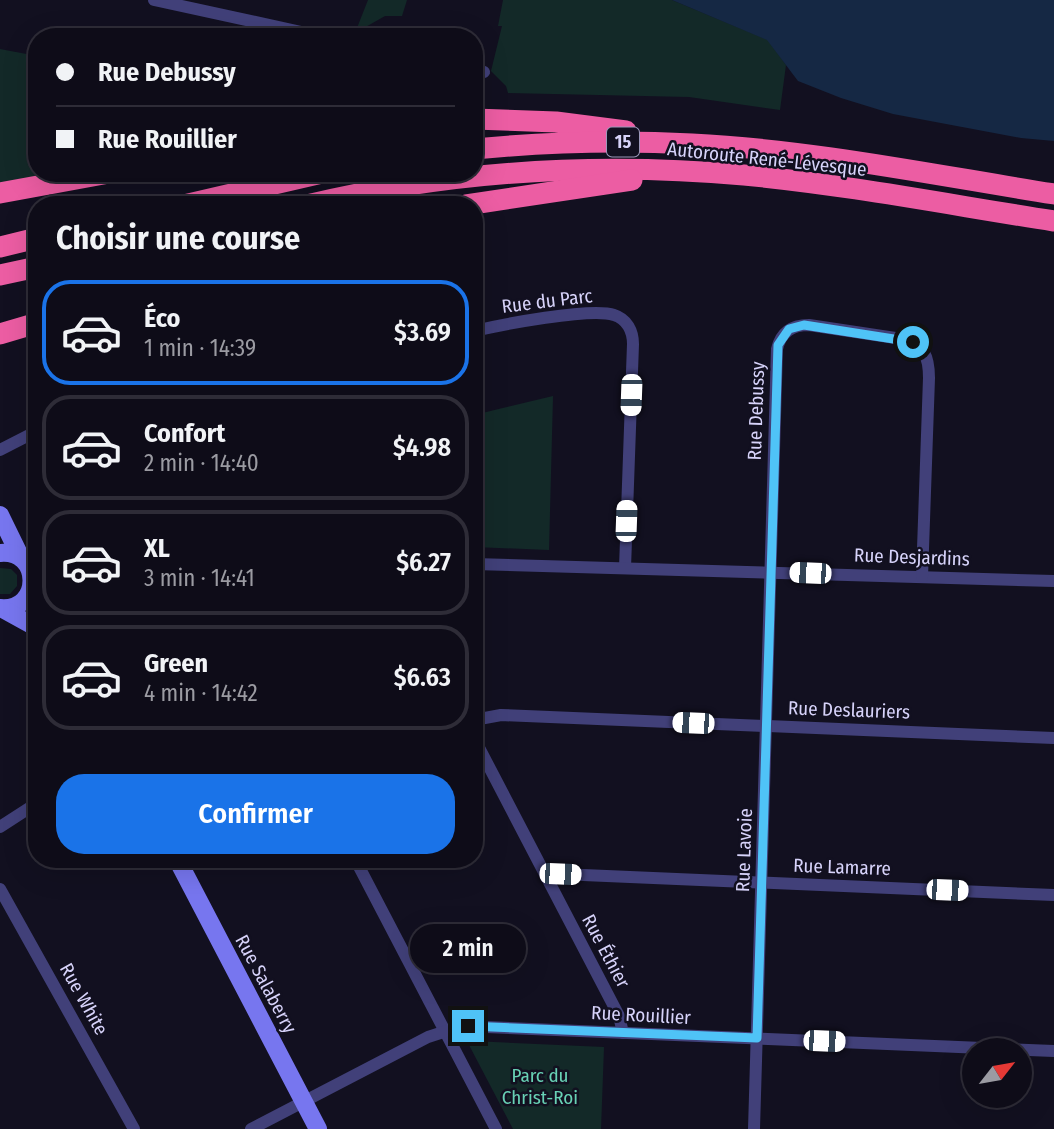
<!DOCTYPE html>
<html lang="fr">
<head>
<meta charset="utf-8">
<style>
  :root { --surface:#0e0c18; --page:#171521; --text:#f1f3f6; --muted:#9b9ba2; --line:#2e2c37; --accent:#1a73e8 }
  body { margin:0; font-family:"Fira Sans Condensed",sans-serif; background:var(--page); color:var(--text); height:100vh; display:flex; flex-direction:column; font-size:26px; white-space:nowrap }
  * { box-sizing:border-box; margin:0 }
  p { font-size:23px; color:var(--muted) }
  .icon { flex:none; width:38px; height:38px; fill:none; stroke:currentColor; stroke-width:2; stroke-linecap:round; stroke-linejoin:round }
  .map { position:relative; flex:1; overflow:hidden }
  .details { position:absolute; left:28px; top:196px; width:455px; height:672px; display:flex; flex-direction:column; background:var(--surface); border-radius:28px; box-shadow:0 7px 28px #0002,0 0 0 2px var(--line) }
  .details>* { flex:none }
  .banner { position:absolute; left:28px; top:28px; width:455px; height:154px; border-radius:28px; box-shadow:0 7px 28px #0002,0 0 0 2px var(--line); display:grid; align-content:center; height:154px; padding:0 28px; background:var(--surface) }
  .needle { width:46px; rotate:59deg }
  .fabs { position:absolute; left:962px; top:1038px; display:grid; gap:14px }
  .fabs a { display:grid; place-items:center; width:70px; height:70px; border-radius:50%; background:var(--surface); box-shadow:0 7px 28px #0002,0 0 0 2px var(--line); font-size:35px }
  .end { position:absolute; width:32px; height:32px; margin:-16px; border:9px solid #4fc3f7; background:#111; box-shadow:0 0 0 4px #111 }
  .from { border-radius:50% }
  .bubble { position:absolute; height:49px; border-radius:24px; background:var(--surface); box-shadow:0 7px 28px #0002,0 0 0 2px var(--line); font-size:23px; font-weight:600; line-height:49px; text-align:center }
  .car { position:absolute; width:21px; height:42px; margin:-21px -10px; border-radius:9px; box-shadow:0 0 5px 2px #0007; background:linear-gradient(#fff 24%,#345 0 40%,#fff 0 76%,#345 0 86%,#fff 0) }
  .banner b { display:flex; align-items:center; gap:24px; height:66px; font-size:26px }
  .banner b+b { border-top:2px solid var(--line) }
  .banner i { width:18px; height:18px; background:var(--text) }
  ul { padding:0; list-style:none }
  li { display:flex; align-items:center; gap:21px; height:105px; margin:0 14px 10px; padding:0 14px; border:4px solid var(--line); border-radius:28px }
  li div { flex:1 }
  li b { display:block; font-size:26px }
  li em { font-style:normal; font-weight:600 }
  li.selected { border-color:var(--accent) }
  li>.icon { width:63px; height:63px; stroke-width:1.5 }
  h2 { padding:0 28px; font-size:32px; line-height:84px }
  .action { display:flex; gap:14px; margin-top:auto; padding:14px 28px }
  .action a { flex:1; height:80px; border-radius:28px; background:var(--accent); color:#fff; font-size:28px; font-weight:600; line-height:80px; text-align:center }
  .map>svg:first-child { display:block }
  .green { fill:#132928 }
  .water { fill:#152844 }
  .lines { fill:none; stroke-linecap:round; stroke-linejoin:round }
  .street { stroke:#414079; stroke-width:12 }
  .secondary { stroke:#7776ef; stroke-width:18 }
  .highway { stroke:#ec5da3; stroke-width:21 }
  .route { stroke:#4fc3f7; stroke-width:9 }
  .labels { text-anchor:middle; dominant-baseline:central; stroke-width:5; stroke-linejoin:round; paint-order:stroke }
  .shield { fill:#121020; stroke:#9c98b9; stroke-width:2 }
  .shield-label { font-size:18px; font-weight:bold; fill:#d7d3fa }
  .street-label { font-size:19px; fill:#d7d3fa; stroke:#121020 }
  .park-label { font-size:19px; fill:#68d1b5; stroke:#121020 }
</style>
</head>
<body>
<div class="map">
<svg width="1054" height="1129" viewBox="0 0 1054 1129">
  <rect width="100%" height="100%" fill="#121020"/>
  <g class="green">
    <polygon points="368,0 407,0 402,16 385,16 355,33"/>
    <polygon points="503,0 672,0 768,40 786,65 780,110 689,97 508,93 506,86 491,71 502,26 498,26"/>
    <polygon points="0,49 37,56 37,173 58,173 0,184"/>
    <polygon points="553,396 549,550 474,547 474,415"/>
    <polygon points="0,568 11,569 17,575 17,586 10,594 0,594"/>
    <polygon points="472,1041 604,1047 601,1129 513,1129 469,1045"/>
  </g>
  <polygon class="water" points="672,0 1054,0 1054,141 1021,138 893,114 841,98 798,81 767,40"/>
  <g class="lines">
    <g class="street">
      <polyline points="154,0 324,37"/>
      <polyline points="474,70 484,72"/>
      <path d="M474,331c26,-6 117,-24 140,-16 13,4 19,16 19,29l-8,224"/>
      <polyline points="0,450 37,431"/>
      <polyline points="474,564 1054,581"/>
      <polyline points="474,720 501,715 1054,738"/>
      <polyline points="474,738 619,1016 623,1033"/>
      <polyline points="0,827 37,803"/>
      <polyline points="355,859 496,1129"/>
      <polyline points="546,877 560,874 1054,895"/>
      <polyline points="0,889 134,1129"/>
      <polyline points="251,1129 428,1037 462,1026 1054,1051"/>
      <path d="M754,1129l23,-780c4,-17 15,-24 32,-24l93,14c22,4 27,18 27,39l-7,199"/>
    </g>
    <g class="secondary">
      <polyline points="0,515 21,558"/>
      <path d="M0,553c42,-4 42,59 0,55"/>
      <polyline points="3,609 37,628"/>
      <polyline points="177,859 318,1129"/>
    </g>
    <g class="highway">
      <polyline points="474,119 556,122 626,131"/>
      <path d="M474,149c73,-7 145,-9 218,-5 121,6 242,31 362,50"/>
      <polyline points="0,193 109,173"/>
      <polyline points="184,205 322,173"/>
      <path d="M307,205c143,-34 291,-43 437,-30 104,10 207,30 310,46"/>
      <polyline points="466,205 632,180"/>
      <polyline points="0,247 37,238"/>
      <polyline points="0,275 37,267"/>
      <polyline points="0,334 37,323"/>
    </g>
  </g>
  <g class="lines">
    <polyline class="route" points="468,1026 757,1038 778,345 789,329 804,325 913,342"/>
  </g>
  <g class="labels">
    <rect class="shield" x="607" y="127.5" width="32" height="29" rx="5"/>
    <g class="shield-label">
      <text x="623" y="142">15</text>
    </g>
    <g class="street-label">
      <text transform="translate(767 159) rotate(6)">Autoroute René-Lévesque</text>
      <text transform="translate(547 301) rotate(-7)">Rue du Parc</text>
      <text transform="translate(756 411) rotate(-88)">Rue Debussy</text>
      <text transform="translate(912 557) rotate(2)">Rue Desjardins</text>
      <text transform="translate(849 710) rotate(2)">Rue Deslauriers</text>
      <text transform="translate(744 850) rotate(-88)">Rue Lavoie</text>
      <text transform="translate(842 867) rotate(2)">Rue Lamarre</text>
      <text transform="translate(606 951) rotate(62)">Rue Éthier</text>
      <text transform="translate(266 984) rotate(62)">Rue Salaberry</text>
      <text transform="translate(84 999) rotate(61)">Rue White</text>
      <text transform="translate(641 1015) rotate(3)">Rue Rouillier</text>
    </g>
    <g class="park-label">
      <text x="540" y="1075">Parc du<tspan x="540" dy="22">Christ-Roi</tspan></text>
    </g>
  </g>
</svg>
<div class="fabs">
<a><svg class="needle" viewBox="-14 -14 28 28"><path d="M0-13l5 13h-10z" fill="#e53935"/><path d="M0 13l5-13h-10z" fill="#9b9ba2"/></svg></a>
</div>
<i class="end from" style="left:913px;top:342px"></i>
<i class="end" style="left:468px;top:1026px"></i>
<div class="bubble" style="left:410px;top:924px;width:116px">2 min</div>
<i class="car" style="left:631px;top:395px;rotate:182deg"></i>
<i class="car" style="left:626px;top:521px;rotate:2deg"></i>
<i class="car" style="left:810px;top:573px;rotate:272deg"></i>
<i class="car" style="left:693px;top:723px;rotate:272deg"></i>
<i class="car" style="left:560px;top:874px;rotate:92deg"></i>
<i class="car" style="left:947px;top:890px;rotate:92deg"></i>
<i class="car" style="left:824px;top:1041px;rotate:92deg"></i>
<div class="banner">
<b><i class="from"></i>Rue Debussy</b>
<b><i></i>Rue Rouillier</b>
</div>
<section class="details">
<h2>Choisir une course</h2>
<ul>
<li class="selected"><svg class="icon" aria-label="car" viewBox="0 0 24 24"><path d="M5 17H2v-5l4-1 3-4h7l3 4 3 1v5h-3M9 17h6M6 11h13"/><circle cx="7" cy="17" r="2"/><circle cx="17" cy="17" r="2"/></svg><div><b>Éco</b><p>1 min · 14:39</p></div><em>$3.69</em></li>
<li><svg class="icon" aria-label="car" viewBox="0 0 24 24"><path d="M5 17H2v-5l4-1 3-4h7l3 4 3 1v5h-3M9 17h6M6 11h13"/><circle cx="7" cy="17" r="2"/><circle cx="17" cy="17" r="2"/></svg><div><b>Confort</b><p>2 min · 14:40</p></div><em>$4.98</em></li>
<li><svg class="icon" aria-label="car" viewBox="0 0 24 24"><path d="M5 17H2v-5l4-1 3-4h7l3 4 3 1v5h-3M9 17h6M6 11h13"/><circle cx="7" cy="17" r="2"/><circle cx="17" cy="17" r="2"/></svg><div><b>XL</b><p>3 min · 14:41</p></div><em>$6.27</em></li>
<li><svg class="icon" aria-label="car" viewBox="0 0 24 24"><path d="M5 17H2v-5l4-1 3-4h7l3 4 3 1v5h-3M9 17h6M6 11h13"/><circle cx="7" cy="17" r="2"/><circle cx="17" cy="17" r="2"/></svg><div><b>Green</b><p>4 min · 14:42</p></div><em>$6.63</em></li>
</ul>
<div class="action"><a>Confirmer</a></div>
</section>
</div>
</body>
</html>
